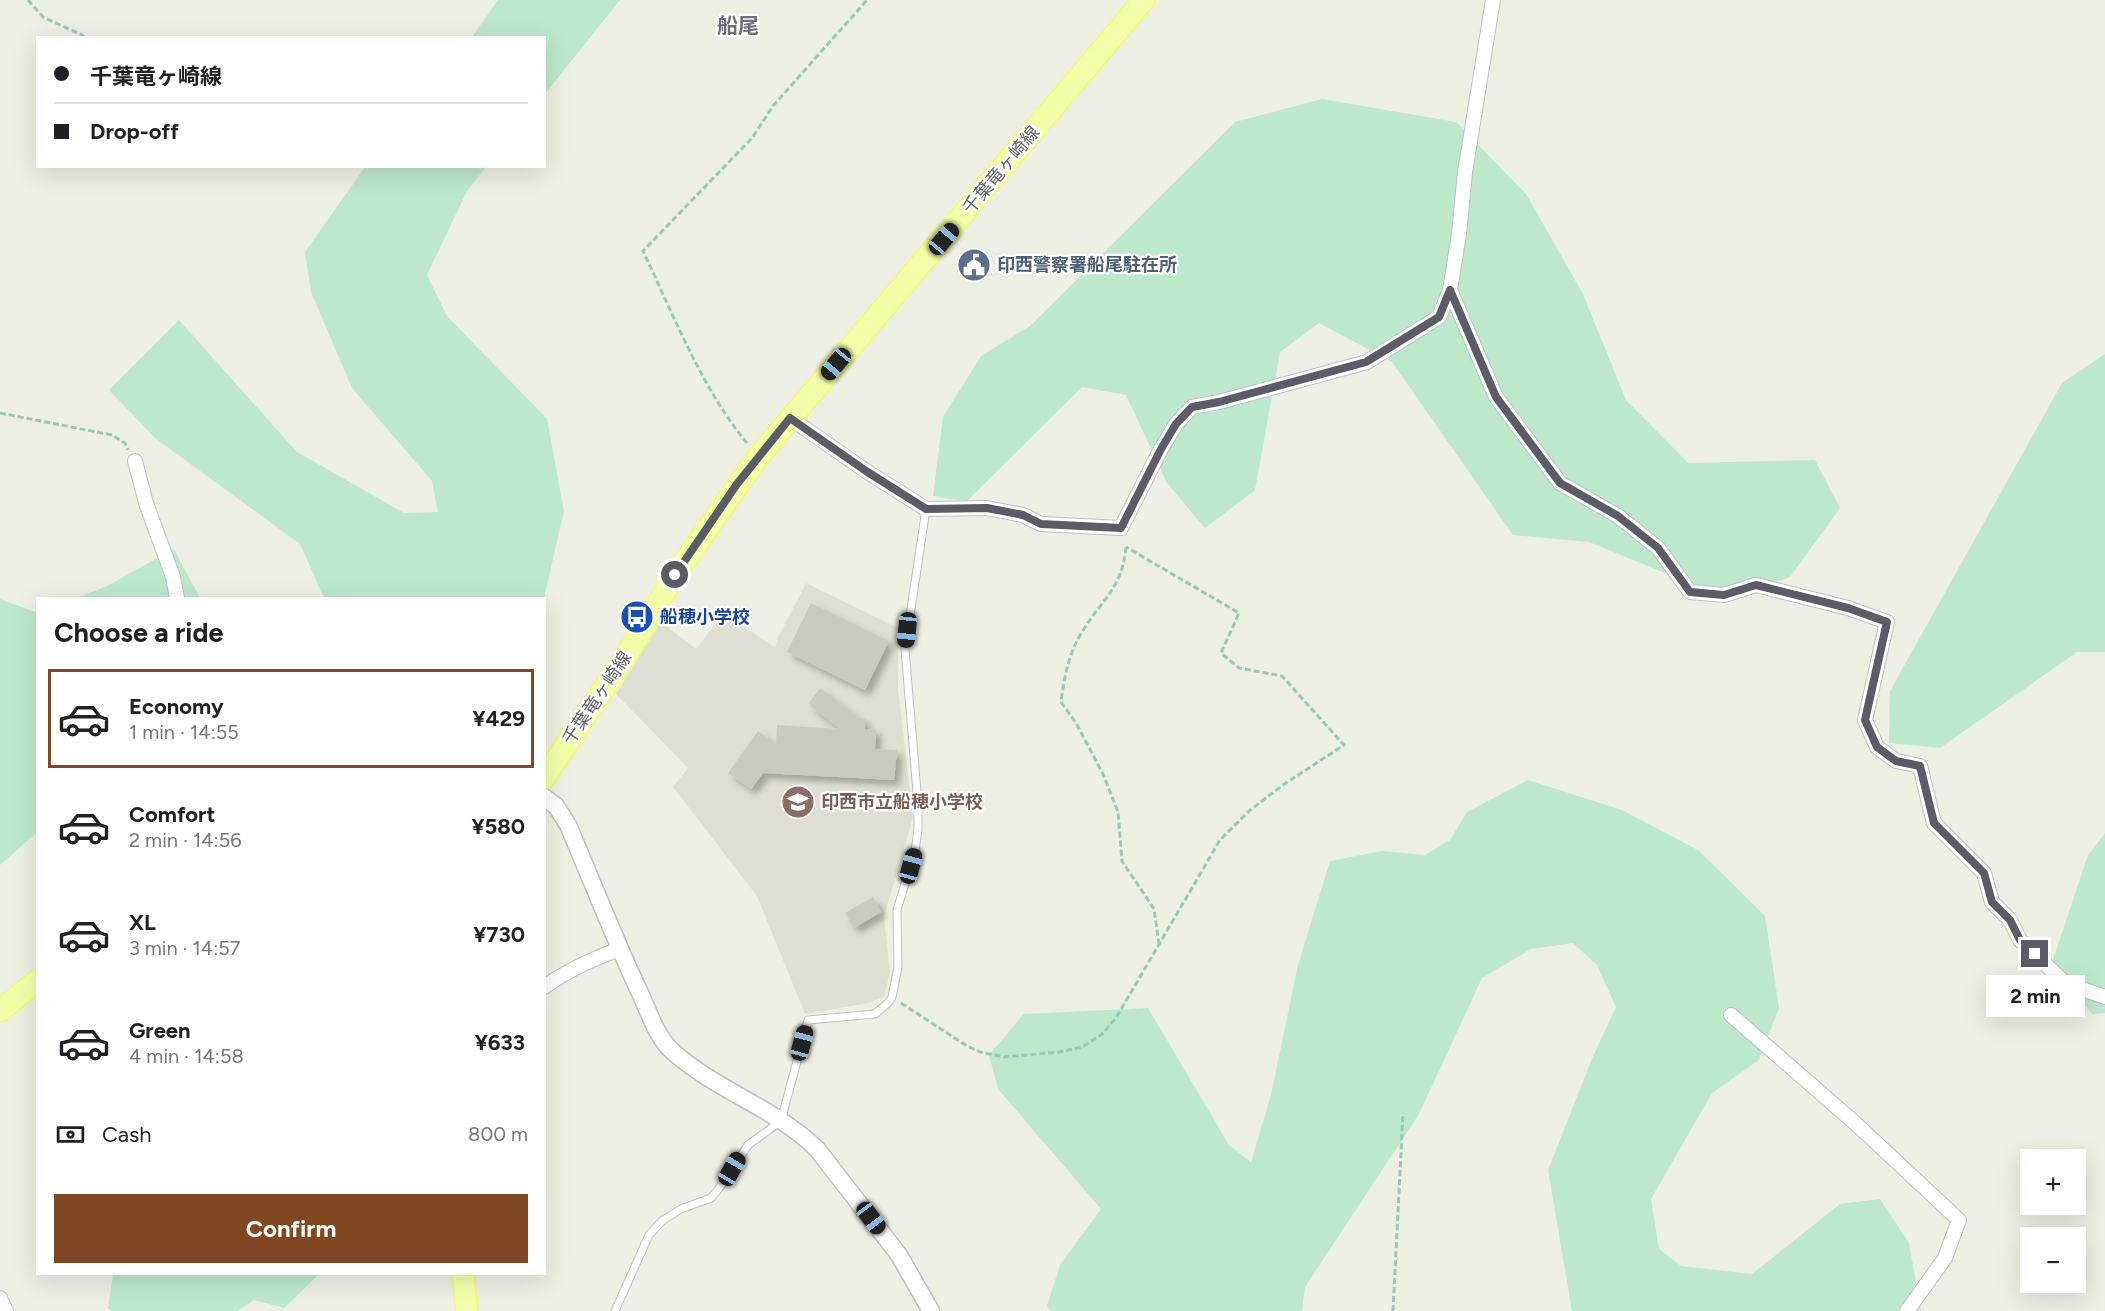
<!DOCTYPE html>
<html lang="en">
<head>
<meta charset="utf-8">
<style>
  :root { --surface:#fff; --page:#f2f2f2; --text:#202124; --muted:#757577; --line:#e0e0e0; --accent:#804723 }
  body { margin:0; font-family:Figtree,"Noto Sans JP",sans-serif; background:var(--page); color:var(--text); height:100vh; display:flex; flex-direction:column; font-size:22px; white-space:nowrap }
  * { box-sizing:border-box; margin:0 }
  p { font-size:20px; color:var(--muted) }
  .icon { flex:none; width:33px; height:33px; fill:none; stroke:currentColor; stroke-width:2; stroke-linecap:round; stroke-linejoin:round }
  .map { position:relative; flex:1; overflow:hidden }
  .side { position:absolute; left:36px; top:597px; width:510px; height:678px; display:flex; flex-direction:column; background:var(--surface); border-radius:0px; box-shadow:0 6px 24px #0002 }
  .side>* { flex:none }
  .guide { position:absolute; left:36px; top:36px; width:510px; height:132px; border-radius:0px; box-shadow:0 6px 24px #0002; display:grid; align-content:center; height:132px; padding:0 18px; background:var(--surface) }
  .tools { position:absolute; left:2020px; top:1149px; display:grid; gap:12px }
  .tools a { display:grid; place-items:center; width:66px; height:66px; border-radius:0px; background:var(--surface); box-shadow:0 6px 24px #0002; font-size:30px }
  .end { position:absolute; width:27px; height:27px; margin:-14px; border:8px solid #5b5c65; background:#fff; box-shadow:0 0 0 3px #fff }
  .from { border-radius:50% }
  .bubble { position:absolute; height:42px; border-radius:0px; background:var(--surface); box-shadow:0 6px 24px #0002; font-size:20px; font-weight:700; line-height:42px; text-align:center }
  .car { position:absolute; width:18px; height:36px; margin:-18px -9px; border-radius:8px; box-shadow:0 0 4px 2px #0007; background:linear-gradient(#222 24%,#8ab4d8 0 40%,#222 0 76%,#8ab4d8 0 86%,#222 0) }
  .guide b { display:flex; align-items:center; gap:21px; height:57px; font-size:22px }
  .guide b+b { border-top:2px solid var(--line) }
  .guide i { width:15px; height:15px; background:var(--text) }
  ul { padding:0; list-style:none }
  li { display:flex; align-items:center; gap:18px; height:99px; margin:0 12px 9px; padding:0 6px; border:3px solid transparent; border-radius:0px }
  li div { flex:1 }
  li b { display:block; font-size:22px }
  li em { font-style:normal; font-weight:700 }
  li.active { border-color:var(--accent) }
  li>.icon { width:54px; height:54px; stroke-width:1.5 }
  h2 { padding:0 18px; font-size:27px; line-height:72px }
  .pay { display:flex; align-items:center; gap:15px; height:66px; padding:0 18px; font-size:22px }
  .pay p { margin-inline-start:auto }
  .action { display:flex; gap:12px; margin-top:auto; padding:12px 18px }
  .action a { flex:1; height:69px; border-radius:0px; background:var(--accent); color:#fff; font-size:24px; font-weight:700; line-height:69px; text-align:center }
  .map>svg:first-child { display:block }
  .education { fill:#dedfd2 }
  .green { fill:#bde8cb }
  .building { fill:#cacac0; filter:url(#shadow) }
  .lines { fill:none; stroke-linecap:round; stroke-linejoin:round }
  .service-casing { stroke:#bdbec5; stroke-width:9 }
  .minor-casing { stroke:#bdbec5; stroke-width:16 }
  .tertiary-casing { stroke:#bdbec5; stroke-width:19 }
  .primary-casing { stroke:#f5fb4f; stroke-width:23 }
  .path { stroke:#95c9b5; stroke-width:3; stroke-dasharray:6 3; stroke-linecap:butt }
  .service { stroke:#fff; stroke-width:7 }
  .minor { stroke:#fff; stroke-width:14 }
  .tertiary { stroke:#fff; stroke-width:16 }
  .primary { stroke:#f2ffa8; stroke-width:21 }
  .route { stroke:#5b5c65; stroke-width:8 }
  .labels { text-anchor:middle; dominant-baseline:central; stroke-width:4.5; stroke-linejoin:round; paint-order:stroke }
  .street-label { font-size:18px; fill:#5b5c65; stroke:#fff }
  .service-label { font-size:18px; font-weight:bold; fill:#4e5e75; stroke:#fff; text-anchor:start }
  .transit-label { font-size:18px; font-weight:bold; fill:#164399; stroke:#fff; text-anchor:start }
  .education-label { font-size:18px; font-weight:bold; fill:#785e54; stroke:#fff; text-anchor:start }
  .quarter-label { font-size:21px; font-weight:bold; fill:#6c6e77; stroke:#fff }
</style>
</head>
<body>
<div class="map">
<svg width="2105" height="1311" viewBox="0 0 2105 1311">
  <defs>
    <filter id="shadow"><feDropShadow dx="5.5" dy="5.5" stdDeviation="3" flood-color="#0004"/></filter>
  </defs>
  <rect width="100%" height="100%" fill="#eeefe3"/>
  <polygon class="education" points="806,583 898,628 898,689 913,817 884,917 890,973 884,997 868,1003 805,1014 757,896 673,787 688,768 616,694 661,622 696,649 723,614 775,647 779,636"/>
  <g class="green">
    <polygon points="498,0 620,0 545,94 544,38 472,37"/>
    <polygon points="1322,99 1456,122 1526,194 1583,294 1626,400 1688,463 1815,460 1840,508 1790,577 1729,599 1589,542 1513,535 1392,362 1319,323 1280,352 1255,490 1205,528 1167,483 1126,395 1082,387 967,501 933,496 943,417 981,356 1030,326 1235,122"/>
    <polygon points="365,167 486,167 467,191 427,275 447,316 547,419 564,511 544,598 324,598 300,544 155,438 109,390 179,320 297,452 404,513 438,512 432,481 352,388 311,292 305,252"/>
    <polygon points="2105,354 2105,652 2077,652 1940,748 1889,743 1890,691 2062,383"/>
    <polygon points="174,549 200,598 77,598 107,586"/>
    <polygon points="0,599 38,613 37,832 0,865"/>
    <polygon points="1528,780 1622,810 1698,850 1765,916 1779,1008 1759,1060 1712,1093 1651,1199 1659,1249 1681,1266 1752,1274 1840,1204 1880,1199 1909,1243 1921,1311 1572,1311 1548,1170 1591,1061 1616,1007 1597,965 1573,943 1531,949 1482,978 1419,1114 1305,1287 1302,1311 1051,1311 1047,1306 1060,1265 1101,1209 998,1089 989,1055 1024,1014 1148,1008 1229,1145 1251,1162 1271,1095 1298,965 1330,861 1382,851 1425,855 1450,840 1467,812"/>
    <polygon points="2105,833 2105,1013 2092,1014 2052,963 2088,855"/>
    <polygon points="113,1274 319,1274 284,1308 254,1300 237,1311 112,1311 108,1308"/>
  </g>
  <g class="building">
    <polygon points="811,603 889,641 865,690 787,652"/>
    <polygon points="820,688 860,719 865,719 865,729 876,729 875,749 897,750 894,780 763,773 751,789 728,773 758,731 776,744 777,725 840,729 810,706 811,705 809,703"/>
    <polygon points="873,897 881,912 854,928 845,913"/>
  </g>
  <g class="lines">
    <defs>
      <polyline id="service" points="615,1311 649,1235 663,1220 681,1209 711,1198 725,1181 748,1145 781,1121 808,1020 875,1014 889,1002 892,997 898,967 897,910 915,851 918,829 918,804 905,649 926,509"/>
      <g id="minor">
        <polyline points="1450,290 1459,234 1465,172 1493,0"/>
        <polyline points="790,418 866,471 926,509 987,508 1023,515 1041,524 1121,528 1161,449 1176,424 1192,407 1219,402 1367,362 1439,317 1450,290 1496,397 1560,483 1618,516 1658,548 1690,592 1724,595 1756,585 1848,608 1887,622 1865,720 1877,747 1896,761 1920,766 1934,823 1984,873 1992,902 2010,920 2020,940 2065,983 2105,997"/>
        <polyline points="135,461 146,503 173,577 177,598"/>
        <path d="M544,987c24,-17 48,-28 76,-38"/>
        <polyline points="1731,1015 1855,1123 1959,1220 1945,1258 1907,1311"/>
        <polyline points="0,1298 6,1311"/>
      </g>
      <path id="tertiary" d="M544,797l12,9 12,19c24,56 46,113 72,168 8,17 16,42 30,56 44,41 104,58 147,100l82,106 32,56"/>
      <g id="primary">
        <polyline points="544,778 627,654 675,575 758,457 1144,0"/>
        <polyline points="0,1011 38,980"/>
        <polyline points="463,1274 467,1311"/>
      </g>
    </defs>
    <use href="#service" class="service-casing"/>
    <use href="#minor" class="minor-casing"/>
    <use href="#tertiary" class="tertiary-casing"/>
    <use href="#primary" class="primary-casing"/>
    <g class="path">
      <polyline points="28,0 43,17 84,36"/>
      <polyline points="0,413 112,435 125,443 128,450"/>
      <path d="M747,443c-45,-54 -74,-129 -104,-192l109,-113 21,-32 94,-106"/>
      <path d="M1126,547c-4,42 -24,52 -44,85 -13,21 -18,45 -21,70l15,21 27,51 15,38 4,49 32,48 5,35"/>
      <polyline points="901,1003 967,1046 980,1052 1004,1057 1060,1052 1082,1047 1101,1035 1116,1018 1220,840 1249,811 1283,785 1344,745 1282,676 1239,668 1221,653 1239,613 1126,547"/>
      <polyline points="1393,1311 1403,1113"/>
    </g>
    <use href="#service" class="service"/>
    <use href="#minor" class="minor"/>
    <use href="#tertiary" class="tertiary"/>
    <use href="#primary" class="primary"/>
  </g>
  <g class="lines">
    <polyline class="route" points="675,575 737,484 790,418 866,471 926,509 987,508 1023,515 1041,524 1121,528 1161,449 1176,424 1192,407 1219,402 1366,362 1439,317 1450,290 1496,397 1560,483 1618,516 1658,548 1690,592 1724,595 1756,585 1848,608 1887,622 1865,720 1877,747 1896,761 1920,766 1934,823 1984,873 1992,902 2010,920 2020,940 2035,954"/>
  </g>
  <defs>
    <symbol id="civic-disc" viewBox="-11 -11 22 22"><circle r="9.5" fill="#5c6f8a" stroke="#fff"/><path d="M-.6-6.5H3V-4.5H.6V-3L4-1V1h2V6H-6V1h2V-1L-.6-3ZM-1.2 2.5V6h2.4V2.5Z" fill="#fff"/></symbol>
    <symbol id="bus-disc" viewBox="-11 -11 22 22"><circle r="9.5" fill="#1a4fb4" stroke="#fff"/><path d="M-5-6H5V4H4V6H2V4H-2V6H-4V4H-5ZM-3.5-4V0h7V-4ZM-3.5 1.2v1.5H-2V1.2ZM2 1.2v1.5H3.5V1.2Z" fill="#fff"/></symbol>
    <symbol id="school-disc" viewBox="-11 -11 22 22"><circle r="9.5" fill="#8d6e63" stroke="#fff"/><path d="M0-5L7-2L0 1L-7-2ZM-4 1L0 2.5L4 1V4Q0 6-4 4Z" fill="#fff"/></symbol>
  </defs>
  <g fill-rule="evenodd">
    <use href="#civic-disc" x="955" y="246" width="38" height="38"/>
    <use href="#bus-disc" x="618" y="598" width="38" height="38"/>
    <use href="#school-disc" x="779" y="783" width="38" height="38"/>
  </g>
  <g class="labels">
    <g class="street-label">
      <text transform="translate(1001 170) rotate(-50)">千葉竜ヶ崎線</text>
      <text transform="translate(597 698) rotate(-56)">千葉竜ヶ崎線</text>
    </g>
    <g class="service-label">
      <text x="997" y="265">印西警察署船尾駐在所</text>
    </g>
    <g class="transit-label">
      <text x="660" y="617">船穂小学校</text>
    </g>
    <g class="education-label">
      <text x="821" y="802">印西市立船穂小学校</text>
    </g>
    <g class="quarter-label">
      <text x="738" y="25">船尾</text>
    </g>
  </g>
</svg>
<div class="tools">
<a>+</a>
<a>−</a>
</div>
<i class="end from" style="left:675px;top:575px"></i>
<i class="end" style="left:2035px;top:954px"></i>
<div class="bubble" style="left:1986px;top:975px;width:99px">2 min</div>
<i class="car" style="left:944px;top:239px;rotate:40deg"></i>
<i class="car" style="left:836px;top:364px;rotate:220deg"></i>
<i class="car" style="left:907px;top:630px;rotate:186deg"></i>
<i class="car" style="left:911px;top:866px;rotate:15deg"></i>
<i class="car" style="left:802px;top:1043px;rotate:15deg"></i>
<i class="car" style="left:732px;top:1169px;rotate:30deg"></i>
<i class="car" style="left:871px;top:1218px;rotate:143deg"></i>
<div class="guide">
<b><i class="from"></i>千葉竜ヶ崎線</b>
<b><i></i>Drop-off</b>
</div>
<section class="side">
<h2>Choose a ride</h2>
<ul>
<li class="active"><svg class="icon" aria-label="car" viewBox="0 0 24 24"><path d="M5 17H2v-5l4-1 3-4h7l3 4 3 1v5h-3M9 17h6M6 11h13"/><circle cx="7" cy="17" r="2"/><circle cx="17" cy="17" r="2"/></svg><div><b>Economy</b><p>1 min · 14:55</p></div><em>¥429</em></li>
<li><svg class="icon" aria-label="car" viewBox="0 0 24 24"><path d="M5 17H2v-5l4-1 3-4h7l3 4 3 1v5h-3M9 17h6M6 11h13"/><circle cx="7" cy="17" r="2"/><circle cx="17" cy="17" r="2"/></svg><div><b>Comfort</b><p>2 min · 14:56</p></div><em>¥580</em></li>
<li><svg class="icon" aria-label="car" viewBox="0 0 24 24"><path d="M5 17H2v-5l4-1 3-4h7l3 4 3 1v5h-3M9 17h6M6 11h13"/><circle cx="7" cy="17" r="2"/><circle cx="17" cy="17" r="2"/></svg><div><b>XL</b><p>3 min · 14:57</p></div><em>¥730</em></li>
<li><svg class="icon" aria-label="car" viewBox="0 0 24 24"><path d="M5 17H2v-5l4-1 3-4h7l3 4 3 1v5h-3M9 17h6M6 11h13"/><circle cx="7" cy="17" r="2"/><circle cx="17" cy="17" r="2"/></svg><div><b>Green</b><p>4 min · 14:58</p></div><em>¥633</em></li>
</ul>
<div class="pay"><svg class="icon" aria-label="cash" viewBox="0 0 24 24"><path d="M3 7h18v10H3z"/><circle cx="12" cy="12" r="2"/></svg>Cash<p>800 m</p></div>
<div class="action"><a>Confirm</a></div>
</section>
</div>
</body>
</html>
